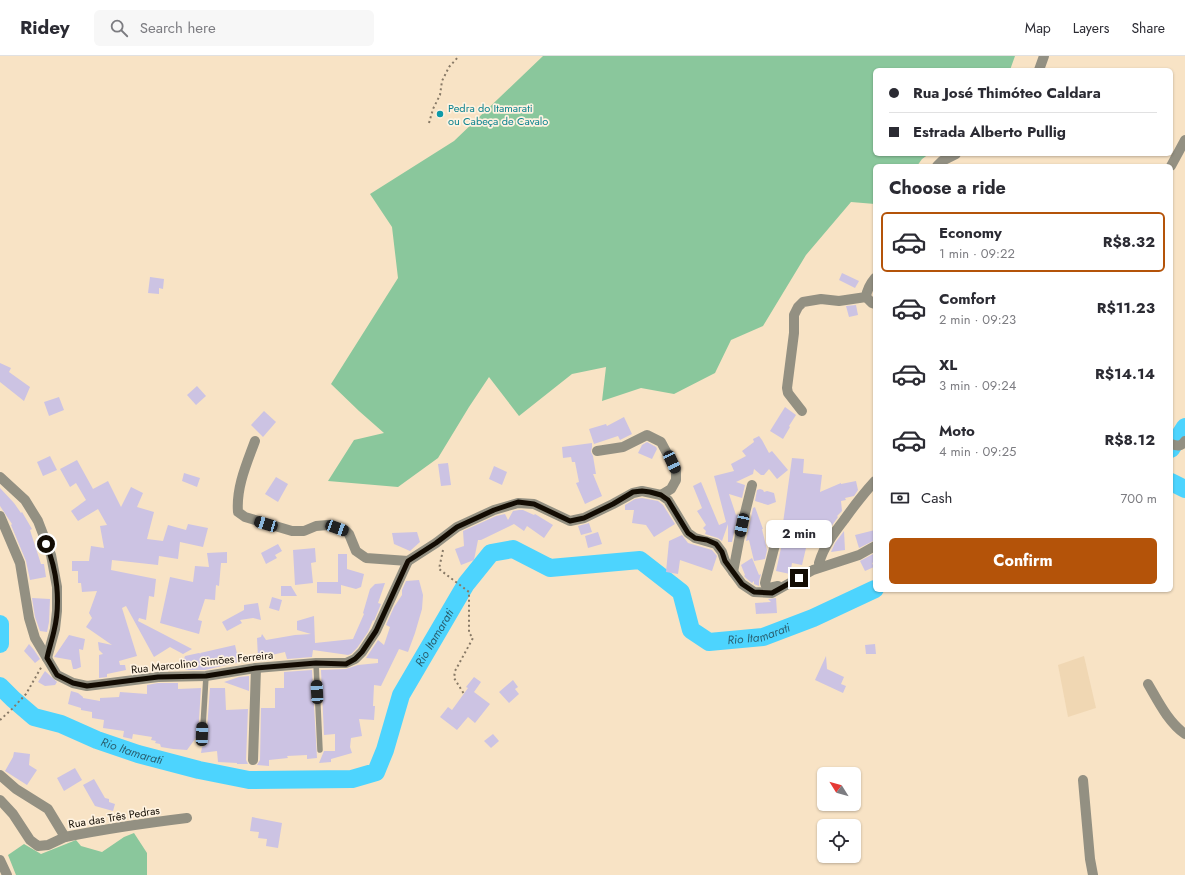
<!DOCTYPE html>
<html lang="en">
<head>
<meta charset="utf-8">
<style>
  :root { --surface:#fff; --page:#f7f7f7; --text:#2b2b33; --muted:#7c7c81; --line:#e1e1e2; --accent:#b45309 }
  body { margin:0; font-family:Jost,sans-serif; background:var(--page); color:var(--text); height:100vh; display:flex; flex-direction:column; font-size:15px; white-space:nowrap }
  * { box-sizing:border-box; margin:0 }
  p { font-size:13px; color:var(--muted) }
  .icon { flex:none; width:22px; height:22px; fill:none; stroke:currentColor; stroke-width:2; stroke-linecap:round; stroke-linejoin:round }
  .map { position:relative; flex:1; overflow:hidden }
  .panel { position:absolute; left:873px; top:108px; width:300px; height:428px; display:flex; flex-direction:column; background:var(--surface); border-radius:6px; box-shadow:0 1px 3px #0004 }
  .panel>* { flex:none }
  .banner { position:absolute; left:873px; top:12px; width:300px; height:88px; border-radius:6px; box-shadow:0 1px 3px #0004; display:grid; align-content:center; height:88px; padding:0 16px; background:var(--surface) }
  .needle { width:26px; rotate:307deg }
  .tools { position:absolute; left:817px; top:711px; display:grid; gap:8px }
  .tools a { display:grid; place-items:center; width:44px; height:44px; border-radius:6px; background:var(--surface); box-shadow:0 1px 3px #0004; font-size:20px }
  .end { position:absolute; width:18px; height:18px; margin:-9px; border:5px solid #130c03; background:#fff; box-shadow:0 0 0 2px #fff }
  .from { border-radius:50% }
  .bubble { position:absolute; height:28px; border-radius:6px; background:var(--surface); box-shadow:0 1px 3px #0004; font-size:13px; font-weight:700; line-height:28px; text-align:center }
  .car { position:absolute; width:12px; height:24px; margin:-12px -6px; border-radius:5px; box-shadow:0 0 3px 1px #0007; background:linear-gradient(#222 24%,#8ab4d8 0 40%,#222 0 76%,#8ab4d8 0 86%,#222 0) }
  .banner b { display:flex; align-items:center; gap:14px; height:38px; font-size:15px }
  .banner b+b { border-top:1px solid var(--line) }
  .banner i { width:10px; height:10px; background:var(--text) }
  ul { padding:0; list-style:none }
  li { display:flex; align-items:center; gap:12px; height:60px; margin:0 8px 6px; padding:0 8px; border:2px solid transparent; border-radius:6px }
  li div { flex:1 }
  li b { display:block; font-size:15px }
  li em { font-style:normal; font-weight:700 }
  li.current { border-color:var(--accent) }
  li>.icon { width:36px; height:36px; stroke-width:1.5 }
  h2 { padding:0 16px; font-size:18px; line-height:48px }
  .pay { display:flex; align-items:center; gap:10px; height:44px; padding:0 16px; font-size:15px }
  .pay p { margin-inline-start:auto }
  .primary-button { display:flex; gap:8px; margin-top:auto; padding:8px 16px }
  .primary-button a { flex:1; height:46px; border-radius:6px; background:var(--accent); color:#fff; font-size:16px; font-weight:700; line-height:46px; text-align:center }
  header { display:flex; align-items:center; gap:24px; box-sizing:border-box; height:56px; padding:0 20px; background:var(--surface); border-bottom:1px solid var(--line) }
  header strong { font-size:19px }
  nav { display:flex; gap:22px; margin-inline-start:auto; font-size:14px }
  .search { width:280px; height:36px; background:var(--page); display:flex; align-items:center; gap:10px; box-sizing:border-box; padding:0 14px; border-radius:6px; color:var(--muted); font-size:15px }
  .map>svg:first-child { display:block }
  .built { fill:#f0d7b3 }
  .green { fill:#8ac79c }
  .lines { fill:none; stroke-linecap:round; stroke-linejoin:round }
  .river { stroke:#4dd4fe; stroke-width:18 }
  .building { fill:#ccc3e3 }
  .path { stroke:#877966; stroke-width:2; stroke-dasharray:2 3; stroke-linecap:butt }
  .lane { stroke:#939082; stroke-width:5.5 }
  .street { stroke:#939082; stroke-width:10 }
  .route { stroke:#130c03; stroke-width:5 }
  .culture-dot { fill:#0f9aa8; stroke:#fef2e0; stroke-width:1.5 }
  .labels { text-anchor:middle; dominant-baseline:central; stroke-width:3.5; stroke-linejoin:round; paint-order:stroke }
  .culture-label { font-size:11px; fill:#0d838f; stroke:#fef2e0; text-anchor:start }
  .street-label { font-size:11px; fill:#130c03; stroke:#fef2e0 }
  .water-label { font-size:12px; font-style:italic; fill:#2a6071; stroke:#fef2e0 }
</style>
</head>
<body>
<header>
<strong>Ridey</strong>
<div class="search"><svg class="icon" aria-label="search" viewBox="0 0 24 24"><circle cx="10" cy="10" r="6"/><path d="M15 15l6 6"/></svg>Search here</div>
<nav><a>Map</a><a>Layers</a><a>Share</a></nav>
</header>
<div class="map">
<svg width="1185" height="819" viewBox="0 0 1185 819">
  <rect width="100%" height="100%" fill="#f8e3c5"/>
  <polygon class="built" points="1084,600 1096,652 1068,661 1058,609"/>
  <g class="green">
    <polygon points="543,0 1015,0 1010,14 875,14 875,98 929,98 922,103 917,110 875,110 875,148 851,146 806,199 763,270 731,284 715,317 674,338 641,332 602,345 606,311 572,318 519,360 489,321 469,351 438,402 398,431 328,425 354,384 384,377 359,355 331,328 398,222 392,171 370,138 454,85"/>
    <polygon points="134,777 147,797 147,819 16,819 8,799 24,788 41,798 76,784 81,790 102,796 124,781"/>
  </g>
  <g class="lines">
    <g class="river">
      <polyline points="1171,393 1185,371"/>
      <polyline points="1171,426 1185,433"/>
      <polyline points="0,568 0,588"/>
      <path id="s1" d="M0,630l13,13 21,18 27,7 36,16 41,14 61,16 50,10 103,-1 24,-7 9,-22 16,-55 65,-111 25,-31 22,-4 37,19 90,-8 41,32 10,38 18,12 54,-5 50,-19 62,-29"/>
    </g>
  </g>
  <g class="building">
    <polygon points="842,217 859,225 855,232 839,224"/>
    <polygon points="150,221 164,223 163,233 159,232 159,238 148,237"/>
    <polygon points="856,249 858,259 849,261 846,250"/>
    <polygon points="0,307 11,312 9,316 30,331 24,345 0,326"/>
    <polygon points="197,330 206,340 196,349 187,339"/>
    <polygon points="59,341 64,354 49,360 44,346"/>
    <polygon points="785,351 796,359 789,370 790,371 783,383 770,375"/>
    <polygon points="264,355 276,366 263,381 251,369"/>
    <polygon points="624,361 632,378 620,384 618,380 594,388 589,373 606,368 607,370"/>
    <polygon points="759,380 762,384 769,397 772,395 788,414 777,423 769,413 764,419 761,419 754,413 753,418 736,426 745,429 742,442 729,438 736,459 738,458 732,486 728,486 728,468 722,485 718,482 705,478 706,475 703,472 706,469 697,455 702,452 693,430 701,426 719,469 726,466 714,420 734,415 731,408 746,400 742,395 754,386 753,383"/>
    <polygon points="647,386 656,391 657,393 652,403 638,397 642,389"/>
    <polygon points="592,387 592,391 591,396 593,400 596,418 593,418 602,440 585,448 576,427 579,426 575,406 572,406 571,401 563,402 562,391"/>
    <polygon points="50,400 57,414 43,420 37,406"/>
    <polygon points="792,402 804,403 803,417 822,419 820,436 841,427 841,428 856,425 858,434 854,440 845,442 846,444 841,445 842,455 837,460 838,461 828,475 819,490 810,484 810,492 806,492 802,509 792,507 790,518 776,515 783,483 785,467 783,467"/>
    <polygon points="77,404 93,433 108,425 121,451 131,431 143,437 137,451 154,456 147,483 163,485 168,469 186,474 188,468 208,472 203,491 180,486 178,503 159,500 158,509 112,504 111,514 156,523 154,541 149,540 146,564 139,562 138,565 192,593 183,598 170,591 154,601 126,550 122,552 137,600 119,605 120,609 125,609 126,614 107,618 107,621 99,622 99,599 103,598 99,594 98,586 112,589 86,571 92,562 89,557 97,535 82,536 81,527 78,527 78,515 72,515 72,505 89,505 91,490 104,492 100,470 107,469 98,453 78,465 71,455 86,444 76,427 70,431 60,413"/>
    <polygon points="448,407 451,429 441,430 438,408"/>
    <polygon points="494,410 507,416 502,429 489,423"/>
    <polygon points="184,417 200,422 197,431 182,425"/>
    <polygon points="276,421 288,428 278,446 265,438"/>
    <polygon points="0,432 14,447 21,457 22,456 32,473 30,474 41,508 44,508 46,521 30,524 26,505 11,469 12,468 0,450"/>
    <polygon points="760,433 763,434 764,436 767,435 774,437 776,446 768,449 755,445 757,434"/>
    <polygon points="642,442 658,445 663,449 675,468 654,481 646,469 632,467 634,454 625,454 625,449 635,443"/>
    <polygon points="755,451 763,473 762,473 767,494 765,503 754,505 749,484 746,485 753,452"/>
    <polygon points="519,454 523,454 534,459 535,458 553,469 544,482 527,470 524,475 514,468 481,484 478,484 474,504 461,509 455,493 464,490 463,475 496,460 505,458 508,464 513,455"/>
    <polygon points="589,467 592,476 581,479 578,470"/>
    <polygon points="875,474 875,484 859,492 855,479"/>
    <polygon points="844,475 845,494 831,496 835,487"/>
    <polygon points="417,476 420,486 410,495 394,488 392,477"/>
    <polygon points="598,476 602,488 588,492 585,480"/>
    <polygon points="682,479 688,487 712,494 717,500 712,515 680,504 678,518 666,516 669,485"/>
    <polygon points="278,488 282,495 275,499 277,502 266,508 261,497"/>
    <polygon points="315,492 316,506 311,507 313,527 295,529 293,494"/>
    <polygon points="227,496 227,507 221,507 219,530 216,529 215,544 205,543 198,564 202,565 199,578 160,567 170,521 193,526 195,510 209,511 207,497"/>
    <polygon points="875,497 875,506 872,507 874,511 865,515 860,505"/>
    <polygon points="338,498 347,498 347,513 364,518 361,531 356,533 341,529 341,538 317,537 317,526 338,526"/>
    <polygon points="752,502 759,519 761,518 759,525 759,530 754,528 754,525 752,527 747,523 744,520 745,519 741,509"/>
    <polygon points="419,524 423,539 422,553 415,577 408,596 399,593 381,630 374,629 373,650 375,650 374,664 359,663 362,680 351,682 350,691 352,697 331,703 331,706 319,707 324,695 335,695 335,678 324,679 321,614 346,613 358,609 378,607 378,603 366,602 378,584 384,589 390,571 386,569 394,551 402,539 402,534 406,525"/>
    <polygon points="385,527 378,547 381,548 374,565 373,564 368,576 357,592 351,598 348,599 313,594 312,601 287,603 285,596 258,602 257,582 261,581 262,578 266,584 295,579 311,578 297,574 297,565 314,560 315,587 353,583 364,558 363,557 370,533 375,528"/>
    <polygon points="281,530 291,530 297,540 281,540"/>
    <polygon points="272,541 282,544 279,555 269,552"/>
    <polygon points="32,542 50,543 49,566 47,576 40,575 35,561"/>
    <polygon points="776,542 777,557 756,558 755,547 771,546 768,543"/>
    <polygon points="258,547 261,564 253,562 240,564 242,567 227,575 222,566 244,554 244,549"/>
    <polygon points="69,579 85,583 83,594 79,593 81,611 76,613 73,613 71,604 54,601"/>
    <polygon points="29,588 34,594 40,603 35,607 24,595"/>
    <polygon points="875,588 876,598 866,598 865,589"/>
    <polygon points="235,589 239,606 205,614 187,614 181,612 185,600 199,597 201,598 200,597"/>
    <polygon points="826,600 827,613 844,621 841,628 846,630 843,637 815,624"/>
    <polygon points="312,614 317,702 307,703 307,699 287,700 288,702 269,704 269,710 257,709 260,704 261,652 275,652 275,632 284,632 284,616"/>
    <polygon points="45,615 57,626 55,629 45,630 38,626"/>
    <polygon points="249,620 249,635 224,626 239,621"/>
    <polygon points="474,621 481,626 474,636 490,648 475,667 468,661 457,674 440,661 448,651 452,654 468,632 466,631"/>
    <polygon points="513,624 518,631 515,633 519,638 509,647 499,636"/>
    <polygon points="158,627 178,627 178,633 201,632 198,679 187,694 173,693 161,691 160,688 155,687 156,685 151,684 152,681 133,678 132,683 123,681 124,675 103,672 104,664 92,662 92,656 81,654 81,652 68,648 71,635 78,637 83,641 83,642 100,645 100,642 119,641 120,636 147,638 147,629"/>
    <polygon points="210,632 225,632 226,654 248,653 246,704 248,708 237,708 237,707 218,706 217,695 201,697 202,691 205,690 206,687"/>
    <polygon points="493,678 499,685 491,692 484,685"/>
    <polygon points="14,696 30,698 29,709 37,714 27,729 5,715 13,701"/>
    <polygon points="75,712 82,724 64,735 57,722"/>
    <polygon points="94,723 105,742 109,743 109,746 115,748 113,755 95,750 83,729"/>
    <polygon points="252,761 282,767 278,792 266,790 267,783 258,782 259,776 250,775"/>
  </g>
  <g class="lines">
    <g class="path">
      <polyline points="429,67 433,53 440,39 442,25 449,11 459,0"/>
      <polyline points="443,494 439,513 469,536 469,577 473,582 455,615 454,622 464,638"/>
      <polyline points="0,664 12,653 26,638 42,610"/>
    </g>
    <g class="lane">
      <polyline points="316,607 320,694"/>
      <polyline points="202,687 206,620"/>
    </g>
    <g class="street">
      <polyline points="1039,14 1044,0"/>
      <polyline points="937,110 942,105 956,98"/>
      <polyline points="1171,110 1185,84"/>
      <path d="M875,222c-5,6 -8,11 -9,19l6,6 3,1"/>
      <polyline points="802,355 788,337 787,332 794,277 794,259 798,251 803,246 821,243 839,245 866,241"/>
      <path d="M255,385c-8,22 -19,46 -17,71l7,5 47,14h12l12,-5 12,-1 18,6 3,3 7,17 10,7 42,3"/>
      <path d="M1171,388c6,2 10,3 14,-3"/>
      <polyline points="597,395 623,391 647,379 661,386 676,414 676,424 671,433 661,439"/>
      <polyline points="0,421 25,444 38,465 51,499 57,531 57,555 55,573 47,602"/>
      <polyline points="0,460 20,507 29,562 35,582 57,619 73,627 87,630 158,621 206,620 256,612 316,607 346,607 355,603 362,596 376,575 408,505"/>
      <polyline points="777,481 765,527 766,530 769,532 778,530"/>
      <polyline points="408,505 436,487 457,471 494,454 518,447 534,448 570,465 584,462 613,448 633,437 642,435 661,439 668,444 688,477 695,482 716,488 722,496 725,505 742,528 754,536 772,537 813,514 859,499 875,490"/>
      <path d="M819,507c5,-17 15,-30 25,-43 10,-14 20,-27 31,-39"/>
      <polyline points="733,516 742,469 752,429"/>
      <path d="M1148,628c10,17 20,38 37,50"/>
      <polyline points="253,704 256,612"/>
      <path d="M0,719l16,14 32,20 17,28c40,-8 81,-14 122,-19"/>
      <polyline points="1083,724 1090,803 1093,819"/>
      <polyline points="0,744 13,758 30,784 38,790 48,789 65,781"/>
      <polyline points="0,804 7,819"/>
    </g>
  </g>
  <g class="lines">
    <path class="route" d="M46,488c11,26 15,58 8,87 -2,9 -5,18 -7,27l10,17 16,8 14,3 71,-9 48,-1 50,-8 60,-5 30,1 9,-5 7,-7 14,-21 32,-70 28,-18 21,-16 37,-17 24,-8 16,2 36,17 14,-3 29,-14 20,-12 9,-1 8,1 11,3 7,5 20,33 7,5 12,2 9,4 6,8 3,9 17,23 12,8 18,1 27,-15"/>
  </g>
  <circle class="culture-dot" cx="440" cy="58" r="4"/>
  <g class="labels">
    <g class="culture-label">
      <text x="448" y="52">Pedra do Itamarati<tspan x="448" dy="13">ou Cabeça de Cavalo</tspan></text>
    </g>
    <g class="street-label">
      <text transform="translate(202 606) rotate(-6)">Rua Marcolino Simões Ferreira</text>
      <text transform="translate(114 761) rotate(-9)">Rua das Três Pedras</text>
    </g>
    <g class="water-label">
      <text stroke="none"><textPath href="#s1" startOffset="966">Rio Itamarati</textPath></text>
      <text stroke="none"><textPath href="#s1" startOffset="546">Rio Itamarati</textPath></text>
      <text stroke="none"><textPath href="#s1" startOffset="150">Rio Itamarati</textPath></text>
    </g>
  </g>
</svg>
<div class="tools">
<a><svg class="needle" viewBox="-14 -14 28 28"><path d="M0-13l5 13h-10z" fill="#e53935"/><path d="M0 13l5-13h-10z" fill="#7c7c81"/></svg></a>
<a><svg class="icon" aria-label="locate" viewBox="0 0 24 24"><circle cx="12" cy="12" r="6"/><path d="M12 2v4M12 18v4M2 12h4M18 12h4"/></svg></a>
</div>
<i class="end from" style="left:46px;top:488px"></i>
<i class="end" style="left:799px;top:522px"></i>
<div class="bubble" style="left:766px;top:464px;width:66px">2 min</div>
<i class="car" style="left:672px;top:406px;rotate:155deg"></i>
<i class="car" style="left:266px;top:468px;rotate:287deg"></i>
<i class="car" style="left:742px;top:469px;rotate:192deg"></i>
<i class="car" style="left:337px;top:472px;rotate:110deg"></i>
<i class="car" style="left:317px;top:636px;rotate:357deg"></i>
<i class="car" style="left:202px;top:678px;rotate:2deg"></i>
<div class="banner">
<b><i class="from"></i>Rua José Thimóteo Caldara</b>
<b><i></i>Estrada Alberto Pullig</b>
</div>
<section class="panel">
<h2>Choose a ride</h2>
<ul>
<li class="current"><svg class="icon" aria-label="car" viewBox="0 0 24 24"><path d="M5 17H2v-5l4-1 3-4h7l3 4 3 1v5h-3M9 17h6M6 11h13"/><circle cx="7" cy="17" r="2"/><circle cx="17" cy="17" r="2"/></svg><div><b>Economy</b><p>1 min · 09:22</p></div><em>R$8.32</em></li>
<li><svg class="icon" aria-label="car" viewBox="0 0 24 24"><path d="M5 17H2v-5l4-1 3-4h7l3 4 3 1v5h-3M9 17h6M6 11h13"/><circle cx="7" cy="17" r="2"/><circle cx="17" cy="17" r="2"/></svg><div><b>Comfort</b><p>2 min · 09:23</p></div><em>R$11.23</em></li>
<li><svg class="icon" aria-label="car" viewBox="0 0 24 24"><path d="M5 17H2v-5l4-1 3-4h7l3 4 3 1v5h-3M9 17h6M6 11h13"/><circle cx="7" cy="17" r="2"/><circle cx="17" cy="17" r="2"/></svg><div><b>XL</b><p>3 min · 09:24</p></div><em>R$14.14</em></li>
<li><svg class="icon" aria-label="car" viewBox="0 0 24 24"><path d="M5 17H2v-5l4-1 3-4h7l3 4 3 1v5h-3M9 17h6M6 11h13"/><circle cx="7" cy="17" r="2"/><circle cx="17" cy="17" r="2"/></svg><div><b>Moto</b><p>4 min · 09:25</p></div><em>R$8.12</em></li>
</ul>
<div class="pay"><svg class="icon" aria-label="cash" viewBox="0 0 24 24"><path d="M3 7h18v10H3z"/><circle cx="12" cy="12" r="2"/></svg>Cash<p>700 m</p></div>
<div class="primary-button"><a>Confirm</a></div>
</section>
</div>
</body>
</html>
